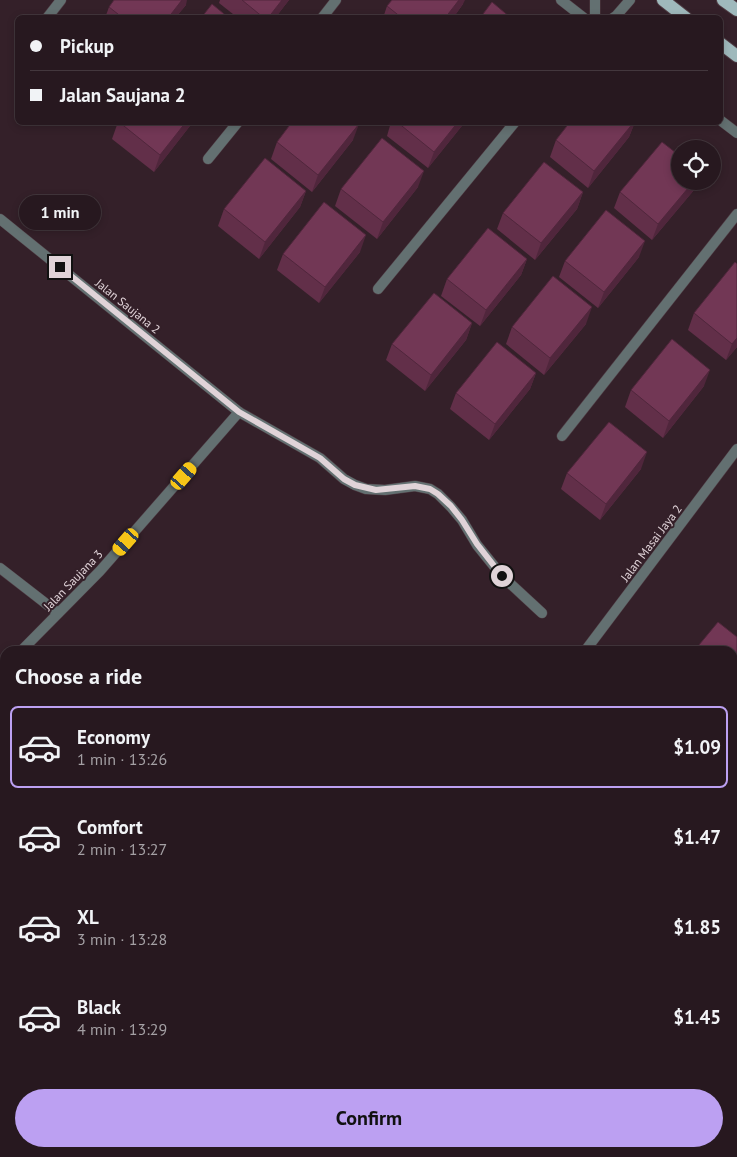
<!DOCTYPE html>
<html lang="en">
<head>
<meta charset="utf-8">
<style>
  :root { --surface:#27181f; --page:#33252c; --text:#f1f3f6; --muted:#a4a0a4; --line:#43373d; --accent:#bca0f2 }
  body { margin:0; font-family:"PT Sans",sans-serif; background:var(--page); color:var(--text); height:100vh; display:flex; flex-direction:column; font-size:19px; white-space:nowrap }
  * { box-sizing:border-box; margin:0 }
  p { font-size:16px; color:var(--muted) }
  .icon { flex:none; width:28px; height:28px; fill:none; stroke:currentColor; stroke-width:2; stroke-linecap:round; stroke-linejoin:round }
  .map { position:relative; flex:1; overflow:hidden }
  .drawer { position:absolute; left:0px; top:646px; width:738px; height:511px; display:flex; flex-direction:column; background:var(--surface); border-radius:15px 15px 0 0; box-shadow:0 2px 8px #0003,0 0 0 1px var(--line) }
  .drawer>* { flex:none }
  .guide { position:absolute; left:15px; top:15px; width:708px; height:110px; border-radius:8px; box-shadow:0 2px 8px #0003,0 0 0 1px var(--line); display:grid; align-content:center; height:110px; padding:0 15px; background:var(--surface) }
  .buttons { position:absolute; left:671px; top:140px; display:grid; gap:10px }
  .buttons a { display:grid; place-items:center; width:50px; height:50px; border-radius:50%; background:var(--surface); box-shadow:0 2px 8px #0003,0 0 0 1px var(--line); font-size:25px }
  .end { position:absolute; width:22px; height:22px; margin:-11px; border:6px solid #e0d3d8; background:#111; box-shadow:0 0 0 2px #111 }
  .from { border-radius:50% }
  .bubble { position:absolute; height:35px; border-radius:18px; background:var(--surface); box-shadow:0 2px 8px #0003,0 0 0 1px var(--line); font-size:16px; font-weight:700; line-height:35px; text-align:center }
  .car { position:absolute; width:15px; height:30px; margin:-15px -8px; border-radius:6px; box-shadow:0 0 4px 1px #0007; background:linear-gradient(#f5c518 24%,#345 0 40%,#f5c518 0 76%,#345 0 86%,#f5c518 0) }
  .guide b { display:flex; align-items:center; gap:18px; height:48px; font-size:19px }
  .guide b+b { border-top:1px solid var(--line) }
  .guide i { width:12px; height:12px; background:var(--text) }
  ul { padding:0; list-style:none }
  li { display:flex; align-items:center; gap:15px; height:82px; margin:0 10px 8px; padding:0 5px; border:2px solid transparent; border-radius:8px }
  li div { flex:1 }
  li b { display:block; font-size:19px }
  li em { font-style:normal; font-weight:700 }
  li.active { border-color:var(--accent) }
  li>.icon { width:45px; height:45px; stroke-width:1.5 }
  h2 { padding:0 15px; font-size:22px; line-height:60px }
  .action { display:flex; gap:10px; margin-top:auto; padding:10px 15px }
  .action a { flex:1; height:58px; border-radius:30px; background:var(--accent); color:#111; font-size:20px; font-weight:700; line-height:58px; text-align:center }
  .map>svg:first-child { display:block }
  .lines { fill:none; stroke-linecap:round; stroke-linejoin:round }
  .street-casing { stroke:#503d45; stroke-width:11 }
  .primary-casing { stroke:#503d45; stroke-width:14 }
  .street { stroke:#637071; stroke-width:10 }
  .primary { stroke:#9fb9bc; stroke-width:12 }
  .wall { fill:#622f49 }
  .shaded-wall { fill:#50263c }
  .building { fill:#723755; stroke:#50263c }
  .route { stroke:#e0d3d8; stroke-width:6 }
  .labels { text-anchor:middle; dominant-baseline:central; stroke-width:4; stroke-linejoin:round; paint-order:stroke }
  .street-label { font-size:12px; fill:#e0d3d8; stroke:#342029 }
</style>
</head>
<body>
<div class="map">
<svg width="737" height="1157" viewBox="0 0 737 1157">
  <rect width="100%" height="100%" fill="#342029"/>
  <g class="lines">
    <defs>
      <g id="street">
        <polyline points="561,0 584,18"/>
        <polyline points="595,0 595,18"/>
        <polyline points="47,18 61,0"/>
        <polyline points="322,18 336,0"/>
        <polyline points="613,18 616,16 630,0"/>
        <polyline points="720,120 737,133"/>
        <polyline points="208,159 238,122"/>
        <polyline points="0,219 239,412 320,458 344,479 355,485 366,489 385,490 415,486 430,489 438,494 451,507 462,520 477,545 502,576 542,613"/>
        <polyline points="378,289 515,122"/>
        <polyline points="562,436 737,214"/>
        <polyline points="0,568 58,613"/>
        <polyline points="21,651 100,571 239,412"/>
        <polyline points="585,651 737,449"/>
        <polyline points="0,673 5,668"/>
        <polyline points="732,886 737,889"/>
      </g>
      <g id="primary">
        <polyline points="663,0 686,18"/>
        <polyline points="723,0 737,10"/>
        <polyline points="720,43 737,56"/>
      </g>
    </defs>
    <use href="#street" class="street-casing"/>
    <use href="#primary" class="primary-casing"/>
    <use href="#street" class="street"/>
    <use href="#primary" class="primary"/>
  </g>
  <g class="wall">
    <polygon points="220,0 289,0 275,18 238,18 219,3"/>
    <polygon points="463,4 453,18 383,18 387,6"/>
    <polygon points="186,5 175,18 105,18 109,7"/>
    <polygon points="118,122 193,122 154,172 112,139"/>
    <polygon points="391,122 465,122 428,168 387,136"/>
    <polygon points="635,122 629,137 588,188 550,157 556,140"/>
    <polygon points="353,140 312,192 271,159 277,142"/>
    <polygon points="680,181 698,181 694,190 652,240 614,208 620,192"/>
    <polygon points="418,187 377,239 335,206 341,189"/>
    <polygon points="306,191 300,207 259,259 218,226 224,209"/>
    <polygon points="583,192 577,209 535,260 497,229 503,213"/>
    <polygon points="360,252 319,303 277,270 283,254"/>
    <polygon points="639,257 598,308 559,277 565,261"/>
    <polygon points="527,259 521,275 480,326 441,296 447,279"/>
    <polygon points="694,313 737,347 726,360 688,330"/>
    <polygon points="472,323 466,340 425,391 386,360 392,344"/>
    <polygon points="586,324 544,375 506,344 512,327"/>
    <polygon points="536,373 530,389 489,440 450,409 456,393"/>
    <polygon points="704,386 663,438 625,407 631,390"/>
    <polygon points="641,469 600,520 561,489 567,473"/>
    <polygon points="737,637 737,757 732,753 732,651"/>
  </g>
  <g class="shaded-wall">
    <polygon points="182,0 187,0 186,5 175,18 168,18"/>
    <polygon points="282,0 289,0 275,18 268,18"/>
    <polygon points="459,0 465,0 463,4 453,18 445,18"/>
    <polygon points="186,122 193,122 154,172 160,155"/>
    <polygon points="458,122 465,122 428,168 434,152"/>
    <polygon points="634,122 635,122 629,137 588,188 594,171"/>
    <polygon points="359,124 353,140 312,192 318,175"/>
    <polygon points="424,171 418,187 377,239 383,222"/>
    <polygon points="694,181 698,181 694,190 652,240 658,224"/>
    <polygon points="306,191 300,207 259,259 265,242"/>
    <polygon points="583,192 577,209 535,260 541,243"/>
    <polygon points="366,235 360,252 319,303 325,287"/>
    <polygon points="645,241 639,257 598,308 604,292"/>
    <polygon points="527,259 521,275 480,326 486,310"/>
    <polygon points="592,307 586,324 544,375 550,358"/>
    <polygon points="472,323 466,340 425,391 431,375"/>
    <polygon points="737,338 737,347 726,360 732,344"/>
    <polygon points="710,370 704,386 663,438 669,421"/>
    <polygon points="536,373 530,389 489,440 495,424"/>
    <polygon points="647,452 641,469 600,520 606,504"/>
    <polygon points="737,906 732,919 732,911"/>
  </g>
  <g class="building">
    <polygon points="114,0 182,0 168,18 123,18 109,7"/>
    <polygon points="242,0 282,0 268,18 264,18"/>
    <polygon points="392,0 459,0 445,18 402,18 387,6"/>
    <polygon points="492,2 511,18 480,18"/>
    <polygon points="212,4 229,18 201,18"/>
    <polygon points="119,122 186,122 160,155"/>
    <polygon points="292,122 358,122 359,124 318,175 277,142"/>
    <polygon points="397,122 458,122 434,152"/>
    <polygon points="570,122 634,122 594,171 556,140"/>
    <polygon points="382,138 424,171 383,222 341,189"/>
    <polygon points="662,142 680,156 680,181 694,181 658,224 620,192"/>
    <polygon points="265,158 306,191 265,242 224,209"/>
    <polygon points="544,162 583,192 541,243 503,213"/>
    <polygon points="324,202 366,235 325,287 283,254"/>
    <polygon points="606,210 645,241 604,292 565,261"/>
    <polygon points="488,228 527,259 486,310 447,279"/>
    <polygon points="735,262 737,264 737,338 732,344 694,313"/>
    <polygon points="553,276 592,307 550,358 512,327"/>
    <polygon points="434,293 472,323 431,375 392,344"/>
    <polygon points="672,339 710,370 669,421 631,390"/>
    <polygon points="497,342 536,373 495,424 456,393"/>
    <polygon points="609,422 647,452 606,504 567,473"/>
    <polygon points="718,622 737,637 737,729 732,726 732,651 694,651"/>
    <polygon points="732,901 737,904 737,906 732,911"/>
  </g>
  <g class="lines">
    <polyline class="route" points="60,267 239,412 320,458 344,479 355,485 376,490 415,486 430,489 438,494 451,506 462,520 477,544 502,576"/>
  </g>
  <g class="labels">
    <g class="street-label">
      <text transform="translate(128 306) rotate(39)">Jalan Saujana 2</text>
      <text transform="translate(651 543) rotate(-53)">Jalan Masai Jaya 2</text>
      <text transform="translate(73 580) rotate(-46)">Jalan Saujana 3</text>
    </g>
  </g>
</svg>
<div class="buttons">
<a><svg class="icon" aria-label="locate" viewBox="0 0 24 24"><circle cx="12" cy="12" r="6"/><path d="M12 2v4M12 18v4M2 12h4M18 12h4"/></svg></a>
</div>
<i class="end from" style="left:502px;top:576px"></i>
<i class="end" style="left:60px;top:267px"></i>
<div class="bubble" style="left:19px;top:195px;width:82px">1 min</div>
<i class="car" style="left:184px;top:476px;rotate:41deg"></i>
<i class="car" style="left:126px;top:542px;rotate:221deg"></i>
<div class="guide">
<b><i class="from"></i>Pickup</b>
<b><i></i>Jalan Saujana 2</b>
</div>
<section class="drawer">
<h2>Choose a ride</h2>
<ul>
<li class="active"><svg class="icon" aria-label="car" viewBox="0 0 24 24"><path d="M5 17H2v-5l4-1 3-4h7l3 4 3 1v5h-3M9 17h6M6 11h13"/><circle cx="7" cy="17" r="2"/><circle cx="17" cy="17" r="2"/></svg><div><b>Economy</b><p>1 min · 13:26</p></div><em>$1.09</em></li>
<li><svg class="icon" aria-label="car" viewBox="0 0 24 24"><path d="M5 17H2v-5l4-1 3-4h7l3 4 3 1v5h-3M9 17h6M6 11h13"/><circle cx="7" cy="17" r="2"/><circle cx="17" cy="17" r="2"/></svg><div><b>Comfort</b><p>2 min · 13:27</p></div><em>$1.47</em></li>
<li><svg class="icon" aria-label="car" viewBox="0 0 24 24"><path d="M5 17H2v-5l4-1 3-4h7l3 4 3 1v5h-3M9 17h6M6 11h13"/><circle cx="7" cy="17" r="2"/><circle cx="17" cy="17" r="2"/></svg><div><b>XL</b><p>3 min · 13:28</p></div><em>$1.85</em></li>
<li><svg class="icon" aria-label="car" viewBox="0 0 24 24"><path d="M5 17H2v-5l4-1 3-4h7l3 4 3 1v5h-3M9 17h6M6 11h13"/><circle cx="7" cy="17" r="2"/><circle cx="17" cy="17" r="2"/></svg><div><b>Black</b><p>4 min · 13:29</p></div><em>$1.45</em></li>
</ul>
<div class="action"><a>Confirm</a></div>
</section>
</div>
</body>
</html>
